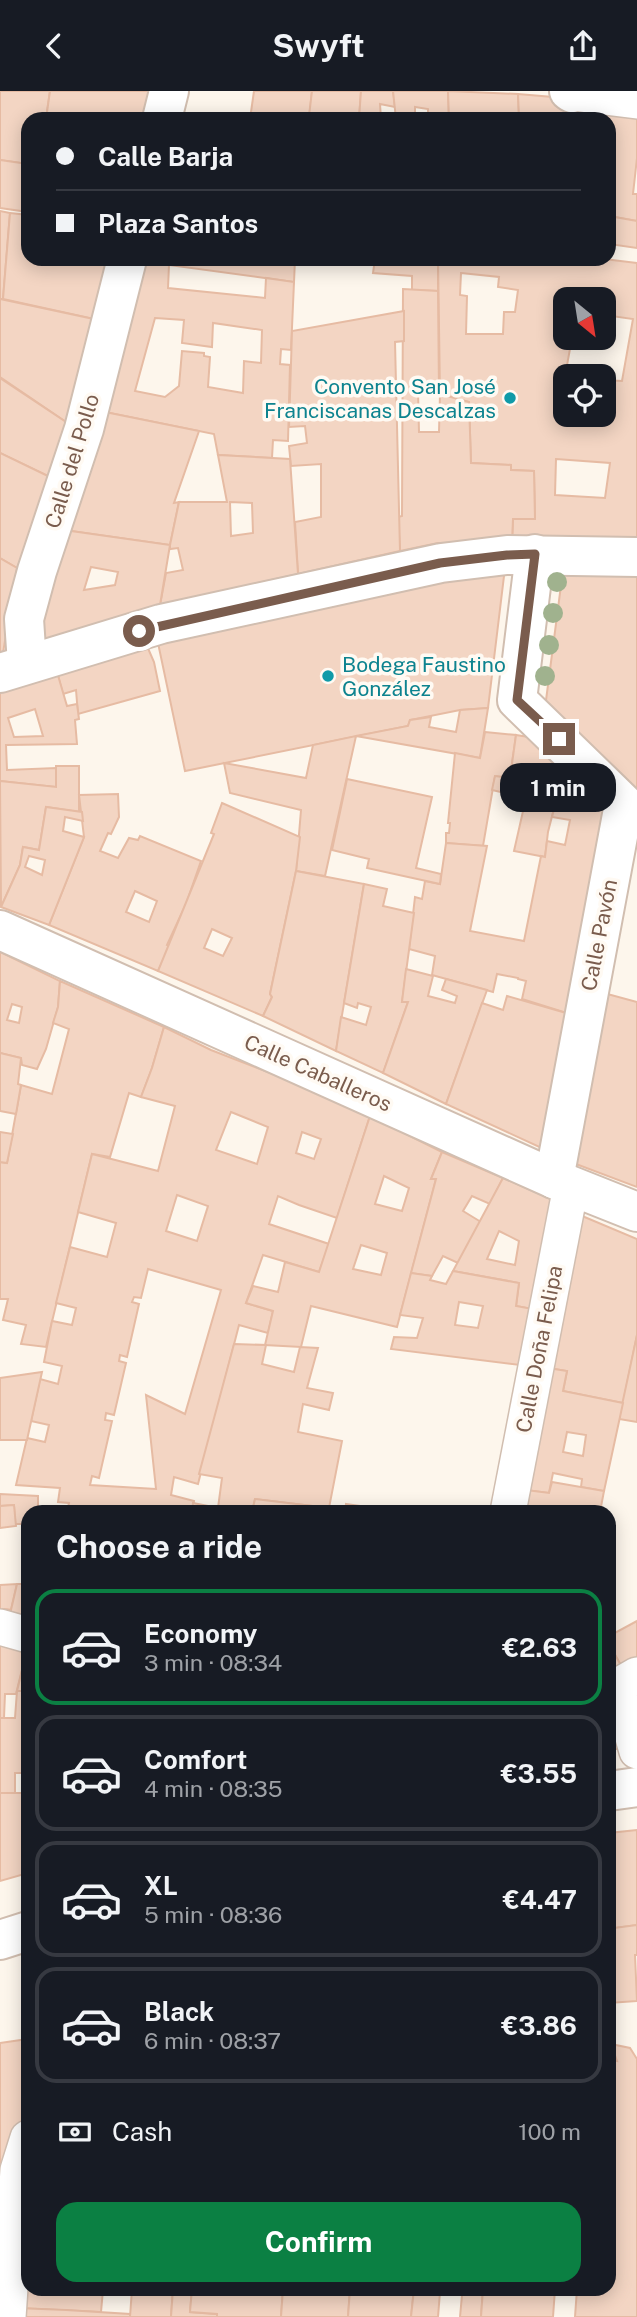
<!DOCTYPE html>
<html lang="en">
<head>
<meta charset="utf-8">
<style>
  :root { --surface:#171b24; --page:#242831; --text:#f1f3f6; --muted:#9ea1a6; --line:#363941; --accent:#0b8043 }
  body { margin:0; font-family:"Public Sans",sans-serif; background:var(--page); color:var(--text); height:100vh; display:flex; flex-direction:column; font-size:26px; white-space:nowrap }
  * { box-sizing:border-box; margin:0 }
  p { font-size:23px; color:var(--muted) }
  .icon { flex:none; width:38px; height:38px; fill:none; stroke:currentColor; stroke-width:2; stroke-linecap:round; stroke-linejoin:round }
  .map { position:relative; flex:1; overflow:hidden }
  .details { position:absolute; left:21px; top:1414px; width:595px; height:791px; display:flex; flex-direction:column; background:var(--surface); border-radius:21px; box-shadow:0 4px 18px #0003 }
  .details>* { flex:none }
  .hud { position:absolute; left:21px; top:21px; width:595px; height:154px; border-radius:21px; box-shadow:0 4px 18px #0003; display:grid; align-content:center; height:154px; padding:0 35px; background:var(--surface) }
  .needle { width:46px; rotate:150deg }
  .controls { position:absolute; left:553px; top:196px; display:grid; gap:14px }
  .controls a { display:grid; place-items:center; width:63px; height:63px; border-radius:14px; background:var(--surface); box-shadow:0 4px 18px #0003; font-size:35px }
  .end { position:absolute; width:32px; height:32px; margin:-16px; border:9px solid #7a5c4d; background:#fff; box-shadow:0 0 0 4px #fff }
  .from { border-radius:50% }
  .bubble { position:absolute; height:49px; border-radius:21px; background:var(--surface); box-shadow:0 4px 18px #0003; font-size:23px; font-weight:700; line-height:49px; text-align:center }
  .hud b { display:flex; align-items:center; gap:24px; height:66px; font-size:26px }
  .hud b+b { border-top:2px solid var(--line) }
  .hud i { width:18px; height:18px; background:var(--text) }
  ul { padding:0; list-style:none }
  li { display:flex; align-items:center; gap:21px; height:116px; margin:0 14px 10px; padding:0 21px; border:4px solid var(--line); border-radius:21px }
  li div { flex:1 }
  li b { display:block; font-size:26px }
  li em { font-style:normal; font-weight:700 }
  li.current { border-color:var(--accent) }
  li>.icon { width:63px; height:63px; stroke-width:1.5 }
  h2 { padding:0 35px; font-size:32px; line-height:84px }
  .pay { display:flex; align-items:center; gap:18px; height:77px; padding:0 35px; font-size:26px }
  .pay p { margin-inline-start:auto }
  .action { display:flex; gap:14px; margin-top:auto; padding:14px 35px }
  .action a { flex:1; height:80px; border-radius:21px; background:var(--accent); color:#fff; font-size:28px; font-weight:700; line-height:80px; text-align:center }
  header { display:flex; justify-content:space-between; align-items:center; height:91px; padding:0 35px; background:var(--surface); font-size:32px; font-weight:700 }
  .map>svg:first-child { display:block }
  .building { fill:#f3d5c3; stroke:#e6bba3; stroke-width:2; fill-rule:evenodd }
  .lines { fill:none; stroke-linecap:round; stroke-linejoin:round }
  .pedestrian-casing { stroke:#d1beb0; stroke-width:38 }
  .minor-casing { stroke:#d1beb0; stroke-width:42 }
  .tertiary-casing { stroke:#d1beb0; stroke-width:42 }
  .pedestrian { stroke:#fff; stroke-width:35 }
  .minor { stroke:#fff; stroke-width:38 }
  .tertiary { stroke:#fff; stroke-width:38 }
  .tree { fill:#a0b28e }
  .route { stroke:#7a5c4d; stroke-width:9 }
  .culture-dot { fill:#0f9aa8; stroke:#fffaf3; stroke-width:2.5 }
  .labels { text-anchor:middle; dominant-baseline:central; stroke-width:7; stroke-linejoin:round; paint-order:stroke }
  .culture-label { font-size:21px; fill:#0d838f; stroke:#fffaf3; text-anchor:end }
  .street-label { font-size:21px; fill:#7a5c4d; stroke:#fffaf3 }
</style>
</head>
<body>
<header><svg class="icon" aria-label="back" viewBox="0 0 24 24"><path d="M15 5l-7 7 7 7"/></svg>Swyft<svg class="icon" aria-label="share" viewBox="0 0 24 24"><path d="M12 15V3M7 8l5-5 5 5M5 13v7h14v-7"/></svg></header>
<div class="map">
<svg width="637" height="2226" viewBox="0 0 637 2226">
  <rect width="100%" height="100%" fill="#fdf6ec"/>
  <g class="building">
    <polygon points="0,0 50,0 46,28 28,28 28,73 0,69"/>
    <polygon points="50,0 157,0 149,28 46,28"/>
    <polygon points="254,0 312,0 309,28 250,28"/>
    <polygon points="312,0 361,0 359,28 309,25"/>
    <polygon points="361,0 393,0 395,16 380,13 381,28 359,28"/>
    <polygon points="393,0 448,0 449,28 428,28 428,18 415,16 415,28 396,28"/>
    <polygon points="448,0 518,3 519,26 449,28"/>
    <polygon points="518,3 588,9 586,28 508,28 508,26 519,26"/>
    <polygon points="588,9 637,15 637,67 633,103 637,103 637,130 609,125 609,28 586,28"/>
    <polygon points="0,69 28,73 28,121 0,117"/>
    <polygon points="0,120 10,122 3,208 0,208"/>
    <polygon points="10,122 28,124 28,168 114,168 103,230 3,208"/>
    <polygon points="609,125 637,130 637,157 609,153"/>
    <polygon points="139,168 295,168 294,191 139,170"/>
    <polygon points="375,168 438,168 438,200 412,199 412,185 373,182"/>
    <path d="M438,168h166l33,4v280l-125,-1 1,-23h22l-1,-48 -23,-1v-5l-40,-2 -2,-61 -29,-8zM461,182l38,4 -1,10 20,3 -3,22h-11l-1,22h-37l1,-38 -7,-1zM565,208h39v16l29,4 -11,62 -18,-1v35h-39v-39l7,-38h-7zM556,368l54,4 -5,35 -50,-3z"/>
    <path d="M139,170l30,4 -1,23 97,10 1,-20 28,4 -3,68 -10,-1 -1,15 10,1 -2,76 -15,-1 -1,18 -54,-3 -4,-21 -114,-23zM155,227l29,2 -2,23 30,4 1,-24 49,7 -1,33 -17,-2 -1,32 -35,-6 2,-30 -6,-1v-3l-22,-2 -3,35 -14,11 -30,-6z"/>
    <polygon points="403,198 438,200 439,301 418,299 419,341 439,341 440,303 469,311 471,372 511,374 511,379 534,380 535,428 513,428 512,451 438,452 400,460 398,426 402,425"/>
    <polygon points="0,208 103,230 75,337 0,286"/>
    <polygon points="404,220 404,250 395,251 400,460 298,483 295,431 321,426 321,373 291,375 289,355 307,352 305,335 289,336 292,240"/>
    <polygon points="0,287 75,337 52,387 0,362"/>
    <polygon points="100,320 199,340 174,412 179,411 170,454 64,439"/>
    <polygon points="0,362 52,387 17,477 0,467"/>
    <path d="M218,364l72,4 8,115 -138,31 6,-32 17,-3 -5,-22 -8,1v-4l9,-43h48zM230,411l22,1 1,30 -22,3z"/>
    <path d="M64,439l106,15 -10,60 -116,36 -8,-23zM91,476l27,5 -3,13 -31,5z"/>
    <polygon points="0,467 17,477 3,562 0,563"/>
    <polygon points="499,479 504,485 488,617 460,619 410,629 408,635 185,680 158,552"/>
    <polygon points="563,479 637,480 637,709 545,617"/>
    <polygon points="147,555 154,571 160,600 78,623 76,599 63,603 57,581"/>
    <path d="M57,581l10,34 10,-2 2,15 -4,1 2,24 -71,1 1,25 49,-2v19l-56,-6v-92zM35,618l8,27 -29,1 -6,-19z"/>
    <polygon points="488,617 480,667 356,645 408,635 410,629 431,626 429,636 456,641 460,619"/>
    <polygon points="485,641 516,644 510,687 495,685 483,755 446,752 446,742 449,742 450,732 448,732 455,662 480,667"/>
    <polygon points="516,644 541,648 566,671 548,741 545,766 514,760 526,707 492,699 495,685 510,687"/>
    <polygon points="356,645 325,785 296,780 301,719 230,702 224,672 306,687 313,654"/>
    <polygon points="566,671 614,717 573,924 522,908 526,890 518,888 518,887 497,883 493,901 432,884 435,865 409,858 415,806 422,808 425,790 440,793 446,752 487,755 470,840 524,850 541,765 545,766 547,750 565,754 570,729 552,726"/>
    <polygon points="56,675 79,675 79,721 46,716 39,759 23,756 20,774 1,816 0,690 56,696"/>
    <polygon points="347,688 432,706 416,777 441,783 440,793 367,777 369,768 332,759"/>
    <path d="M118,703l1,23 -8,17 -3,-1 -8,18 18,7 11,-20 9,2 2,-4 61,25 -15,43 -19,41 3,1 -12,25 -109,-46 35,-88 -5,-42zM135,800l22,10 -8,21 -23,-10z"/>
    <path d="M222,712l78,34 -4,34 -26,123 2,3 -9,19 -105,-45 56,-137 -3,-1zM212,838l20,9 -9,18 -19,-8z"/>
    <path d="M46,716l36,5 1,9 -18,-4 -2,14 21,6 -35,88 -48,-18 19,-42 3,-18 16,3zM29,765l16,4 -3,15 -17,-8z"/>
    <polygon points="296,780 364,793 336,960 263,925 272,906 270,903"/>
    <polygon points="364,793 387,798 383,815 414,822 402,911 408,911 383,982 336,960 341,926 366,934 371,916 358,912 357,917 344,912"/>
    <path d="M0,861l60,29 -2,26 -12,42 -9,20 -15,-4 -1,-7 -21,-5zM12,913l10,3 -3,16 -12,-3z"/>
    <polygon points="406,878 433,885 428,905 455,912 457,905 442,899 446,888 487,899 446,1013 383,982 408,911 402,911"/>
    <polygon points="60,890 164,936 152,977 141,1006 129,1002 110,1066 92,1063 46,1256 21,1253 26,1234 3,1229 8,1208 0,1208 0,1071 7,1072 21,994 52,1003 69,938 53,932 58,916"/>
    <polygon points="600,901 637,911 637,1096 568,1070"/>
    <polygon points="507,905 573,924 546,1059 446,1013 482,912 503,919"/>
    <path d="M164,936l47,23 98,38 61,28 -33,102 -38,-13 -21,-9 -9,28 60,20 -10,28 -56,-17 -17,48 27,8 -5,22 -29,-8 -41,159 -24,-7 -3,18 23,6 -2,11h-125l2,-9 -11,-1 2,-14 -44,-3 11,-47 18,4 4,-17 -18,-4 9,-42 18,5 4,-18 -18,-4 8,-41 20,4 4,-17 -20,-5 14,-56 37,10 9,-34 -38,-11 14,-58 66,17 17,-65 -34,-9 11,-29zM231,1021l37,15 -11,37 -41,-14zM302,1041l19,7 -7,20 -18,-6zM177,1104l31,11 -11,35 -31,-10zM148,1178l73,21 -36,124 -39,-19 10,94 -66,-4 2,-9 7,2 13,-57 -7,-1 1,-7 8,2 12,-52 -7,-2 1,-6 7,2 12,-53 -7,-2 2,-5 7,1z"/>
    <polygon points="0,962 21,967 18,993 21,994 16,1023 0,1020"/>
    <path d="M370,1025l72,36 -11,27h5l-39,148 -86,-21 -10,41 -36,-2 8,-34 -27,-8 7,-17 25,6 7,-30 34,10zM384,1085l25,12 -7,23 -27,-7zM361,1154l26,8 -6,22 -28,-6z"/>
    <polygon points="0,1041 13,1043 7,1072 0,1071"/>
    <polygon points="442,1061 503,1087 490,1113 472,1105 463,1120 481,1131 458,1172 443,1165 432,1185 411,1182 436,1088 431,1088"/>
    <path d="M503,1087l55,24 -20,108 -22,-4 3,-23 -66,-12zM499,1140l20,10 -4,24 -28,-6z"/>
    <polygon points="575,1122 637,1148 637,1244 623,1312 563,1300 567,1280 548,1277"/>
    <path d="M453,1180l66,12 -3,23 22,4 -10,56 -137,-17 3,-12 23,1 6,-20 -23,-3 11,-42 21,3 -2,4 16,4zM459,1211l24,4 -5,22 -23,-3z"/>
    <polygon points="637,1244 637,1331 619,1328"/>
    <polygon points="234,1253 266,1254 262,1273 294,1281 300,1256 318,1257 307,1297 333,1302 329,1319 303,1313 298,1341 342,1350 329,1417 255,1408 252,1421 192,1421 193,1412 218,1417 222,1387 199,1383"/>
    <path d="M548,1277l19,3 -4,20 60,12 -19,88 -23,-4 1,-8 -29,-6 -4,20 -23,-3zM567,1341l19,3 -3,21 -20,-4z"/>
    <polygon points="42,1281 27,1349 0,1349 0,1287"/>
    <polygon points="552,1391 604,1400 600,1421 522,1421 526,1399 549,1402"/>
    <polygon points="0,1403 38,1405 38,1421 28,1421 28,1433 15,1433 14,1414 0,1415"/>
    <polygon points="255,1408 346,1419 345,1421 252,1421"/>
    <polygon points="0,1411 0,1415 14,1414 16,1435 0,1437"/>
    <polygon points="346,1413 402,1421 345,1421"/>
    <polygon points="17,1493 11,1519 3,1518 2,1526 0,1525 0,1494"/>
    <polygon points="17,1493 28,1493 28,1533 2,1526 3,1518 11,1519"/>
    <polygon points="637,1530 637,1569 623,1578 609,1553 609,1545"/>
    <polygon points="0,1547 28,1555 16,1603 5,1603 4,1627 0,1627"/>
    <polygon points="609,1553 623,1578 609,1586"/>
    <polygon points="28,1555 28,1600 17,1600"/>
    <polygon points="17,1600 28,1600 28,1682 15,1682 15,1702 0,1702 0,1627 15,1627"/>
    <polygon points="609,1613 624,1657 609,1659"/>
    <polygon points="0,1702 28,1702 28,1782 0,1790"/>
    <polygon points="637,1739 637,1834 615,1837 609,1798 609,1742"/>
    <polygon points="609,1798 615,1837 637,1834 637,1864 635,1864 637,1910 609,1912"/>
    <polygon points="28,1948 28,2025 9,2077 0,2144 0,1952"/>
    <polygon points="611,1953 630,1957 637,1968 637,2226 575,2226 577,2198 609,2198 609,1969 617,1970"/>
    <polygon points="28,2167 28,2198 63,2198 63,2200 72,2200 72,2198 120,2199 103,2199 101,2221 17,2217"/>
    <polygon points="132,2198 173,2198 171,2226 130,2226"/>
    <polygon points="173,2198 192,2198 190,2221 217,2223 217,2226 171,2226"/>
    <polygon points="192,2198 283,2198 281,2226 217,2226 217,2223 190,2221"/>
    <polygon points="283,2198 350,2198 348,2226 281,2226"/>
    <polygon points="350,2198 414,2198 411,2226 348,2226"/>
    <polygon points="414,2198 483,2198 481,2226 460,2226 462,2204 440,2201 438,2226 411,2226"/>
    <polygon points="483,2198 555,2198 553,2226 481,2226"/>
    <polygon points="17,2217 66,2219 130,2223 130,2226 17,2226"/>
  </g>
  <g class="lines">
    <defs>
      <g id="pedestrian">
        <polyline points="572,2 637,10"/>
        <polyline points="508,1421 571,1095"/>
        <polyline points="0,1536 28,1544"/>
        <polyline points="637,1584 618,1595 637,1660"/>
        <polyline points="8,2226 18,2079 28,2047"/>
      </g>
      <g id="minor">
        <polyline points="569,0 572,2"/>
        <polyline points="162,28 169,0"/>
        <polyline points="535,463 517,609 624,713 554,1088"/>
        <polyline points="27,573 24,528 37,480 84,338 127,168"/>
        <polyline points="0,582 161,533 441,472 507,464 637,466"/>
        <polyline points="0,839 554,1088 637,1121"/>
      </g>
      <g id="tertiary">
        <polyline points="609,1700 637,1696"/>
        <polyline points="0,1849 28,1840"/>
      </g>
    </defs>
    <use href="#pedestrian" class="pedestrian-casing"/>
    <use href="#minor" class="minor-casing"/>
    <use href="#tertiary" class="tertiary-casing"/>
    <use href="#pedestrian" class="pedestrian"/>
    <use href="#minor" class="minor"/>
    <use href="#tertiary" class="tertiary"/>
  </g>
  <g class="tree">
    <circle cx="557" cy="491" r="10"/>
    <circle cx="553" cy="522" r="10"/>
    <circle cx="549" cy="554" r="10"/>
    <circle cx="545" cy="585" r="10"/>
  </g>
  <g class="lines">
    <polyline class="route" points="139,540 440,472 507,464 535,463 517,609 559,648"/>
  </g>
  <g class="culture-dot">
    <circle cx="510" cy="307" r="7"/>
    <circle cx="328" cy="585" r="7"/>
  </g>
  <g class="labels">
    <g class="culture-label">
      <text x="496" y="295">Convento San José<tspan x="496" dy="24">Franciscanas Descalzas</tspan></text>
      <text x="342" y="573" text-anchor="start">Bodega Faustino<tspan x="342" dy="24">González</tspan></text>
    </g>
    <g class="street-label">
      <text transform="translate(72 370) rotate(-73)">Calle del Pollo</text>
      <text transform="translate(599 844) rotate(-79)">Calle Pavón</text>
      <text transform="translate(318 982) rotate(24)">Calle Caballeros</text>
      <text transform="translate(539 1258) rotate(-79)">Calle Doña Felipa</text>
    </g>
  </g>
</svg>
<div class="controls">
<a><svg class="needle" viewBox="-14 -14 28 28"><path d="M0-13l5 13h-10z" fill="#e53935"/><path d="M0 13l5-13h-10z" fill="#9ea1a6"/></svg></a>
<a><svg class="icon" aria-label="locate" viewBox="0 0 24 24"><circle cx="12" cy="12" r="6"/><path d="M12 2v4M12 18v4M2 12h4M18 12h4"/></svg></a>
</div>
<i class="end from" style="left:139px;top:540px"></i>
<i class="end" style="left:559px;top:648px"></i>
<div class="bubble" style="left:500px;top:672px;width:116px">1 min</div>
<div class="hud">
<b><i class="from"></i>Calle Barja</b>
<b><i></i>Plaza Santos</b>
</div>
<section class="details">
<h2>Choose a ride</h2>
<ul>
<li class="current"><svg class="icon" aria-label="car" viewBox="0 0 24 24"><path d="M5 17H2v-5l4-1 3-4h7l3 4 3 1v5h-3M9 17h6M6 11h13"/><circle cx="7" cy="17" r="2"/><circle cx="17" cy="17" r="2"/></svg><div><b>Economy</b><p>3 min · 08:34</p></div><em>€2.63</em></li>
<li><svg class="icon" aria-label="car" viewBox="0 0 24 24"><path d="M5 17H2v-5l4-1 3-4h7l3 4 3 1v5h-3M9 17h6M6 11h13"/><circle cx="7" cy="17" r="2"/><circle cx="17" cy="17" r="2"/></svg><div><b>Comfort</b><p>4 min · 08:35</p></div><em>€3.55</em></li>
<li><svg class="icon" aria-label="car" viewBox="0 0 24 24"><path d="M5 17H2v-5l4-1 3-4h7l3 4 3 1v5h-3M9 17h6M6 11h13"/><circle cx="7" cy="17" r="2"/><circle cx="17" cy="17" r="2"/></svg><div><b>XL</b><p>5 min · 08:36</p></div><em>€4.47</em></li>
<li><svg class="icon" aria-label="car" viewBox="0 0 24 24"><path d="M5 17H2v-5l4-1 3-4h7l3 4 3 1v5h-3M9 17h6M6 11h13"/><circle cx="7" cy="17" r="2"/><circle cx="17" cy="17" r="2"/></svg><div><b>Black</b><p>6 min · 08:37</p></div><em>€3.86</em></li>
</ul>
<div class="pay"><svg class="icon" aria-label="cash" viewBox="0 0 24 24"><path d="M3 7h18v10H3z"/><circle cx="12" cy="12" r="2"/></svg>Cash<p>100 m</p></div>
<div class="action"><a>Confirm</a></div>
</section>
</div>
</body>
</html>
